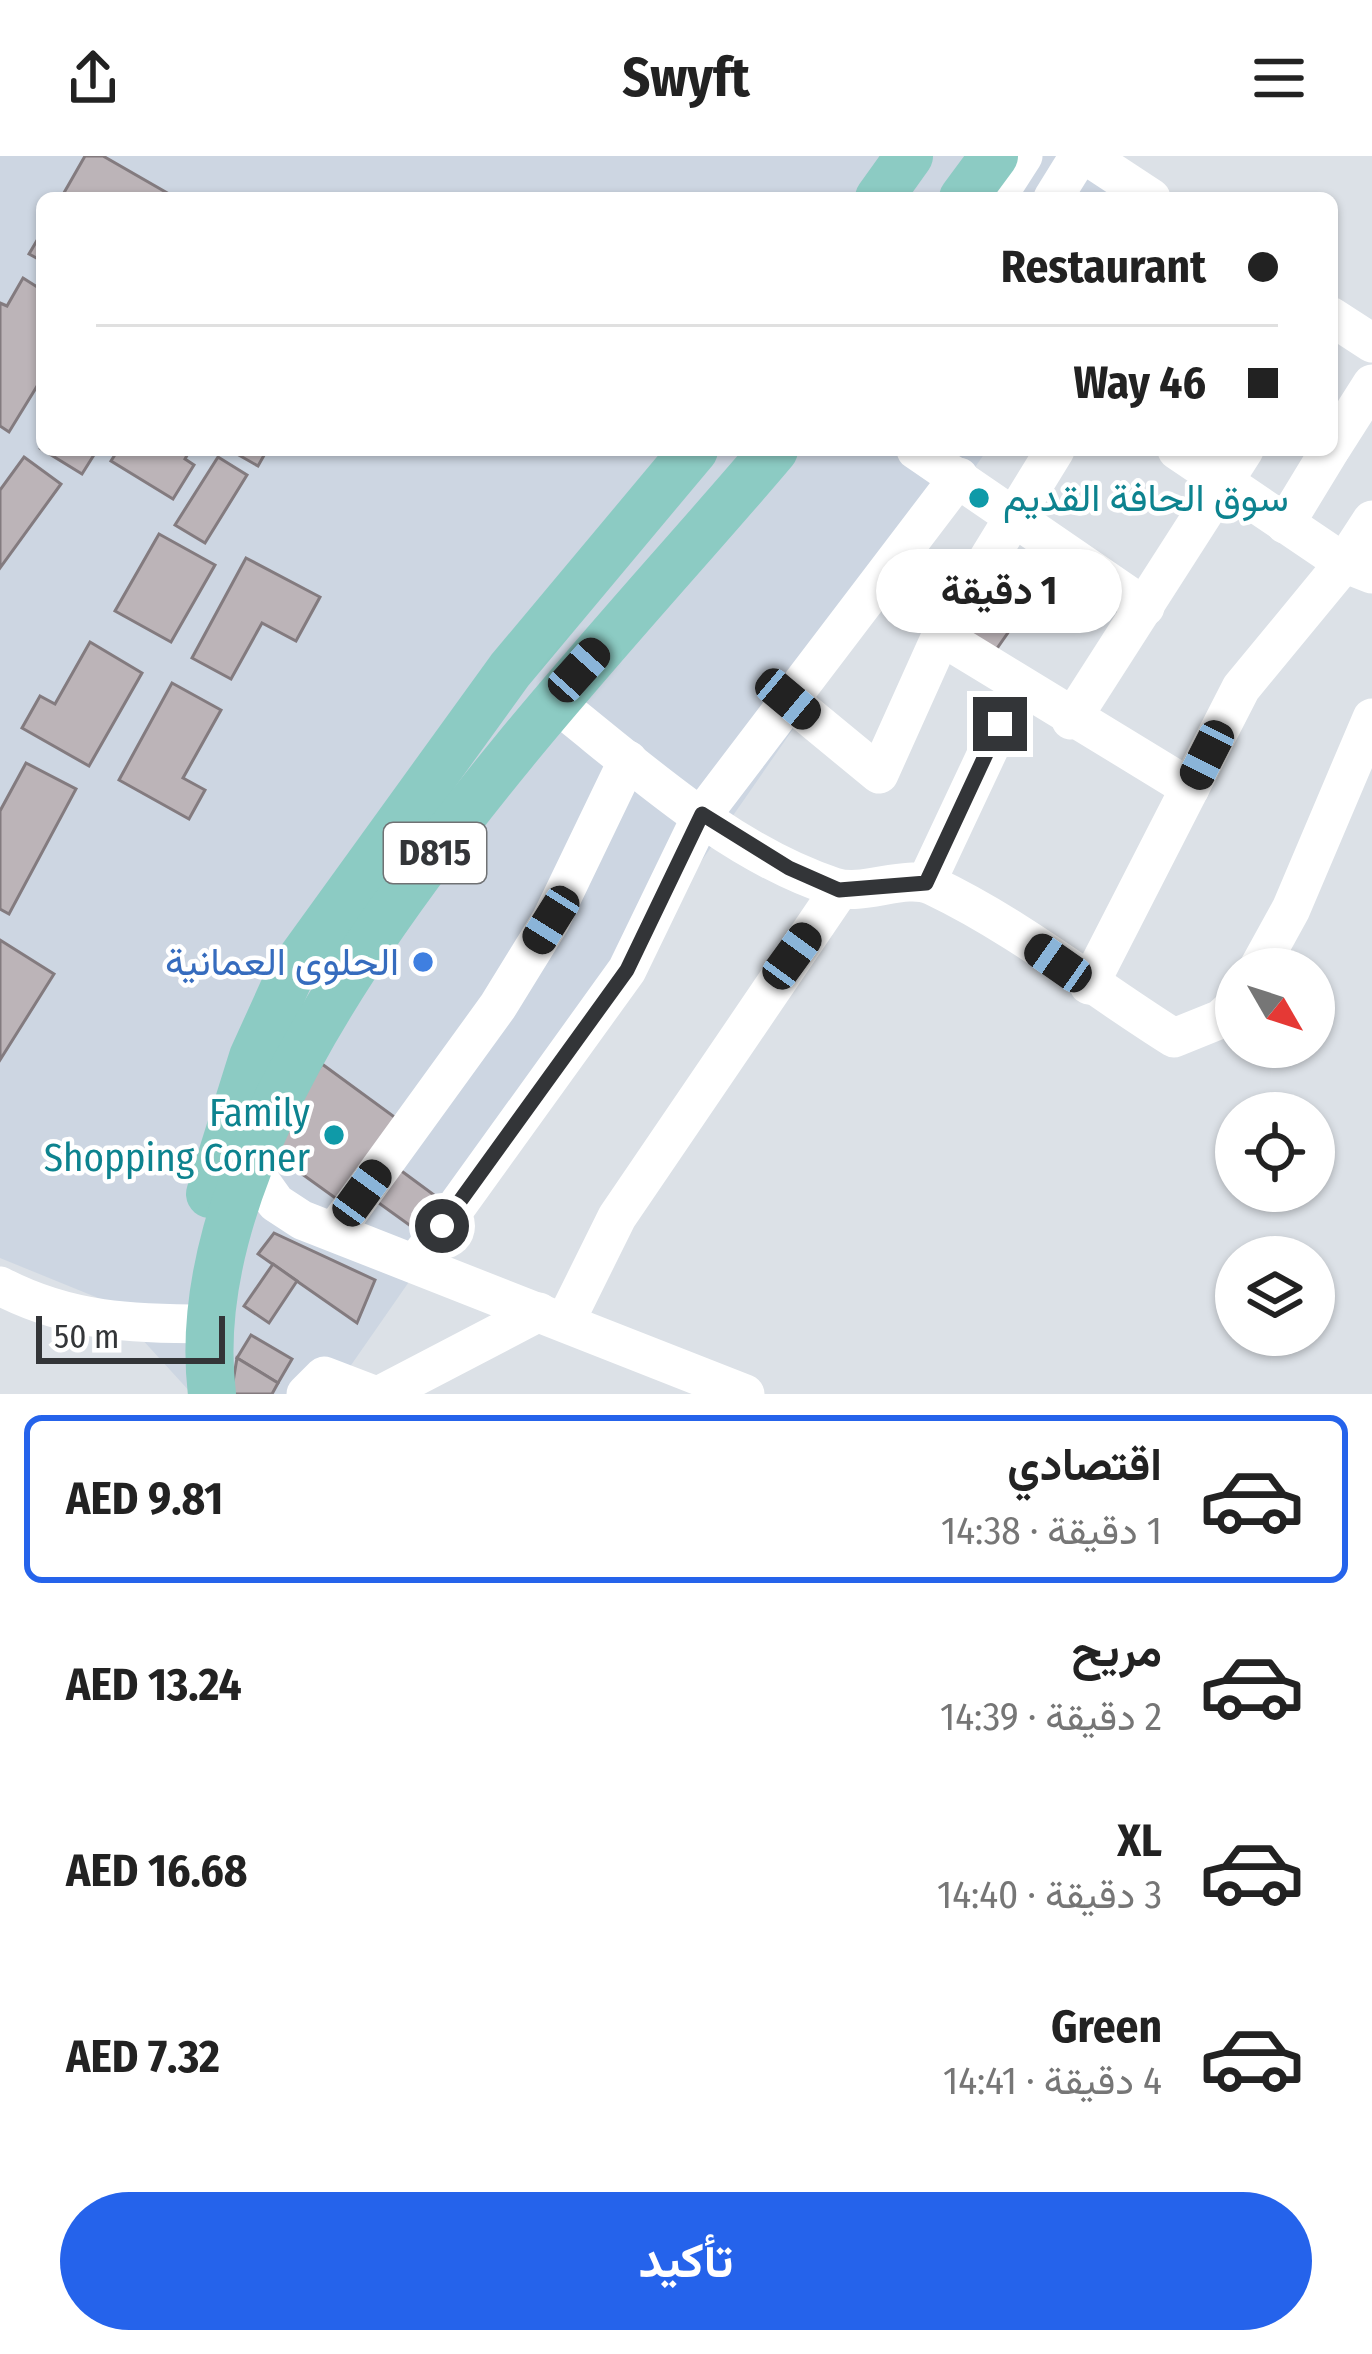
<!DOCTYPE html>
<html lang="ar">
<head>
<meta charset="utf-8">
<style>
  :root { --surface:#fff; --page:#f2f2f2; --text:#222; --muted:#767676; --line:#e0e0e0; --accent:#2563eb }
  body { margin:0; font-family:"Fira Sans Condensed",Vazirmatn,sans-serif; background:var(--page); color:var(--text); direction:rtl; height:100vh; display:flex; flex-direction:column; font-size:45px; white-space:nowrap }
  * { box-sizing:border-box; margin:0 }
  p { font-size:39px; color:var(--muted) }
  .icon { flex:none; width:66px; height:66px; fill:none; stroke:currentColor; stroke-width:2; stroke-linecap:round; stroke-linejoin:round }
  .map { position:relative; height:1238px; overflow:hidden; direction:ltr }
  .panel { display:flex; flex-direction:column; background:var(--surface); flex:1 }
  .panel>* { flex:none }
  .hud { position:absolute; left:36px; top:36px; width:1302px; height:264px; border-radius:18px; box-shadow:0 3px 9px #0004; direction:rtl; display:grid; align-content:center; height:264px; padding:0 60px; background:var(--surface) }
  .needle { width:78px; rotate:129deg }
  .controls { position:absolute; left:1215px; top:792px; display:grid; gap:24px }
  .controls a { display:grid; place-items:center; width:120px; height:120px; border-radius:50%; background:var(--surface); box-shadow:0 3px 9px #0004; font-size:60px }
  .scale { position:absolute; left:36px; bottom:30px; width:189px; box-sizing:border-box; padding-left:12px; border:6px solid #333538; border-top:0; font-size:33px; line-height:42px; white-space:nowrap; color:#333538; -webkit-text-stroke:9px #fff; paint-order:stroke }
  .end { position:absolute; width:54px; height:54px; margin:-27px; border:15px solid #333538; background:#fff; box-shadow:0 0 0 6px #fff }
  .from { border-radius:50% }
  .bubble { position:absolute; height:84px; border-radius:42px; background:var(--surface); box-shadow:0 3px 9px #0004; font-size:39px; font-weight:700; line-height:84px; text-align:center; direction:rtl }
  .car { position:absolute; width:36px; height:72px; margin:-36px -18px; border-radius:15px; box-shadow:0 0 9px 3px #0007; background:linear-gradient(#222 24%,#8ab4d8 0 40%,#222 0 76%,#8ab4d8 0 86%,#222 0) }
  .hud b { display:flex; align-items:center; gap:42px; height:114px; font-size:45px }
  .hud b+b { border-top:3px solid var(--line) }
  .hud i { width:30px; height:30px; background:var(--text) }
  ul { padding:21px 0 0; list-style:none }
  li { display:flex; align-items:center; gap:36px; height:168px; margin:0 24px 18px; padding:0 36px; border:6px solid transparent; border-radius:18px }
  li div { flex:1 }
  li b { display:block; font-size:45px }
  li em { font-style:normal; font-weight:700 }
  li.current { border-color:var(--accent) }
  li>.icon { width:108px; height:108px; stroke-width:1.5 }
  .button { display:flex; gap:24px; margin-top:auto; padding:24px 60px }
  .button a { flex:1; height:138px; border-radius:72px; background:var(--accent); color:#fff; font-size:48px; font-weight:700; line-height:138px; text-align:center }
  header { display:flex; justify-content:space-between; align-items:center; height:156px; padding:0 60px; background:var(--surface); font-size:54px; font-weight:700 }
  .map>svg:first-child { display:block }
  .built { fill:#cdd6e2 }
  .building { fill:#bcb4b8; stroke:#837b7f; stroke-width:3 }
  .lines { fill:none; stroke-linecap:round; stroke-linejoin:round }
  .minor { stroke:#fff; stroke-width:39 }
  .major { stroke:#8ccbc3; stroke-width:48 }
  .route { stroke:#333538; stroke-width:15 }
  .culture-dot { fill:#0f9aa8; stroke:#fff; stroke-width:4.5 }
  .shop-dot { fill:#3f7fe0; stroke:#fff; stroke-width:4.5 }
  .labels { text-anchor:middle; dominant-baseline:central; stroke-width:9; stroke-linejoin:round; paint-order:stroke }
  .shield { fill:#fff; stroke:#707274; stroke-width:3 }
  .shield-label { font-size:36px; font-weight:bold; fill:#333538 }
  .culture-label { font-size:39px; fill:#0d838f; stroke:#fff; text-anchor:start }
  .shop-label { font-size:39px; fill:#366cbe; stroke:#fff; text-anchor:end }
</style>
</head>
<body>
<header><svg class="icon" aria-label="menu" viewBox="0 0 24 24"><path d="M4 6h16M4 12h16M4 18h16"/></svg>Swyft<svg class="icon" aria-label="share" viewBox="0 0 24 24"><path d="M12 15V3M7 8l5-5 5 5M5 13v7h14v-7"/></svg></header>
<div class="map">
<svg width="1372" height="1238" viewBox="0 0 1372 1238">
  <rect width="100%" height="100%" fill="#dce1e7"/>
  <polygon class="built" points="0,0 1089,0 1151,42 42,42 42,294 987,294 331,1238 192,1238 108,1146 0,1102"/>
  <g class="building">
    <polygon points="85,0 103,0 176,42 61,42"/>
    <polygon points="42,76 42,105 29,98"/>
    <polygon points="23,122 42,134 42,222 9,276 0,270 0,147 7,150"/>
    <polygon points="43,294 97,294 82,318"/>
    <polygon points="118,294 190,294 185,303 194,309 173,343 111,305"/>
    <polygon points="230,294 267,294 258,310"/>
    <polygon points="24,301 61,328 0,412 0,334"/>
    <polygon points="218,301 247,319 205,387 175,369"/>
    <polygon points="159,378 215,409 171,486 115,455"/>
    <polygon points="246,402 320,441 296,485 262,467 231,523 192,502"/>
    <polygon points="981,430 1021,458 991,501 951,473"/>
    <polygon points="90,486 142,517 89,610 22,572 40,540 55,548"/>
    <polygon points="172,527 221,554 183,622 205,634 189,663 119,624"/>
    <polygon points="26,607 76,633 9,758 0,753 0,655"/>
    <polygon points="0,784 54,818 0,904"/>
    <polygon points="322,908 404,968 345,1049 263,990"/>
    <polygon points="392,1008 449,1050 426,1081 369,1040"/>
    <polygon points="274,1077 375,1124 357,1167 258,1098"/>
    <polygon points="273,1108 297,1125 269,1167 244,1150"/>
    <polygon points="251,1179 292,1203 278,1227 237,1202"/>
    <polygon points="237,1202 278,1227 272,1238 231,1238"/>
  </g>
  <g class="lines">
    <g class="minor">
      <polyline points="1087,0 1151,42"/>
      <polyline points="996,42 1023,0"/>
      <polyline points="1053,42 1079,0"/>
      <polyline points="1332,161 1372,187"/>
      <polyline points="1332,291 1372,228"/>
      <polyline points="916,294 1145,451"/>
      <polyline points="1177,294 1344,407 1372,418"/>
      <polyline points="1285,368 1330,294"/>
      <polyline points="941,480 1190,632"/>
      <polyline points="788,543 879,618 941,480 1055,294"/>
      <path d="M552,544c85,67 177,153 282,187 30,10 71,-14 99,-1 86,41 161,102 241,152l47,-19 15,-14"/>
      <polyline points="1071,564 1244,294"/>
      <polyline points="926,727 1019,529"/>
      <polyline points="1258,813 1291,753 1372,562"/>
      <polyline points="1089,829 1241,532 1344,407 1372,364"/>
      <polyline points="251,1012 276,1047 302,1064 745,1238"/>
      <polyline points="335,1075 498,850 551,764 628,604"/>
      <polyline points="416,1107 627,814 702,659 959,321"/>
      <path d="M0,1130c69,36 133,38 209,38"/>
      <polyline points="565,1166 617,1061 840,733"/>
      <polyline points="306,1238 324,1220 371,1238"/>
      <polyline points="382,1238 539,1156"/>
    </g>
    <g class="major">
      <polyline points="879,42 909,0"/>
      <polyline points="963,42 994,0"/>
      <polyline points="210,1038 253,901 291,817 510,514 694,294"/>
      <path d="M212,1238c-39,-314 374,-720 562,-944"/>
    </g>
  </g>
  <g class="lines">
    <polyline class="route" points="442,1070 627,814 702,658 789,712 839,734 926,727 1000,568"/>
  </g>
  <g class="culture-dot">
    <circle cx="979" cy="342" r="12"/>
    <circle cx="334" cy="979" r="12"/>
  </g>
  <circle class="shop-dot" cx="423" cy="806" r="12"/>
  <g class="labels">
    <rect class="shield" x="384" y="667" width="102" height="60" rx="9"/>
    <g class="shield-label">
      <text x="435" y="697">D815</text>
    </g>
    <g class="culture-label">
      <text x="1003" y="342">سوق الحافة القديم</text>
      <text x="310" y="957" text-anchor="end">Family<tspan x="310" dy="45">Shopping Corner</tspan></text>
    </g>
    <g class="shop-label">
      <text x="399" y="806">الحلوى العمانية</text>
    </g>
  </g>
</svg>
<div class="controls">
<a><svg class="needle" viewBox="-14 -14 28 28"><path d="M0-13l5 13h-10z" fill="#e53935"/><path d="M0 13l5-13h-10z" fill="#767676"/></svg></a>
<a><svg class="icon" aria-label="locate" viewBox="0 0 24 24"><circle cx="12" cy="12" r="6"/><path d="M12 2v4M12 18v4M2 12h4M18 12h4"/></svg></a>
<a><svg class="icon" aria-label="layers" viewBox="0 0 24 24"><path d="M12 4l9 5-9 5-9-5zM3 14l9 5 9-5"/></svg></a>
</div>
<div class="scale">50 m</div>
<i class="end from" style="left:442px;top:1070px"></i>
<i class="end" style="left:1000px;top:568px"></i>
<div class="bubble" style="left:876px;top:393px;width:246px">1 دقيقة</div>
<i class="car" style="left:579px;top:514px;rotate:42deg"></i>
<i class="car" style="left:788px;top:543px;rotate:130deg"></i>
<i class="car" style="left:1207px;top:599px;rotate:207deg"></i>
<i class="car" style="left:551px;top:764px;rotate:212deg"></i>
<i class="car" style="left:792px;top:800px;rotate:36deg"></i>
<i class="car" style="left:1058px;top:807px;rotate:305deg"></i>
<i class="car" style="left:362px;top:1037px;rotate:36deg"></i>
<div class="hud">
<b><i class="from"></i>Restaurant</b>
<b><i></i>Way 46</b>
</div>
</div>
<section class="panel">
<ul>
<li class="current"><svg class="icon" aria-label="car" viewBox="0 0 24 24"><path d="M5 17H2v-5l4-1 3-4h7l3 4 3 1v5h-3M9 17h6M6 11h13"/><circle cx="7" cy="17" r="2"/><circle cx="17" cy="17" r="2"/></svg><div><b>اقتصادي</b><p>1 دقيقة · 14:38</p></div><em>AED 9.81</em></li>
<li><svg class="icon" aria-label="car" viewBox="0 0 24 24"><path d="M5 17H2v-5l4-1 3-4h7l3 4 3 1v5h-3M9 17h6M6 11h13"/><circle cx="7" cy="17" r="2"/><circle cx="17" cy="17" r="2"/></svg><div><b>مريح</b><p>2 دقيقة · 14:39</p></div><em>AED 13.24</em></li>
<li><svg class="icon" aria-label="car" viewBox="0 0 24 24"><path d="M5 17H2v-5l4-1 3-4h7l3 4 3 1v5h-3M9 17h6M6 11h13"/><circle cx="7" cy="17" r="2"/><circle cx="17" cy="17" r="2"/></svg><div><b>XL</b><p>3 دقيقة · 14:40</p></div><em>AED 16.68</em></li>
<li><svg class="icon" aria-label="car" viewBox="0 0 24 24"><path d="M5 17H2v-5l4-1 3-4h7l3 4 3 1v5h-3M9 17h6M6 11h13"/><circle cx="7" cy="17" r="2"/><circle cx="17" cy="17" r="2"/></svg><div><b>Green</b><p>4 دقيقة · 14:41</p></div><em>AED 7.32</em></li>
</ul>
<div class="button"><a>تأكيد</a></div>
</section>
</body>
</html>
